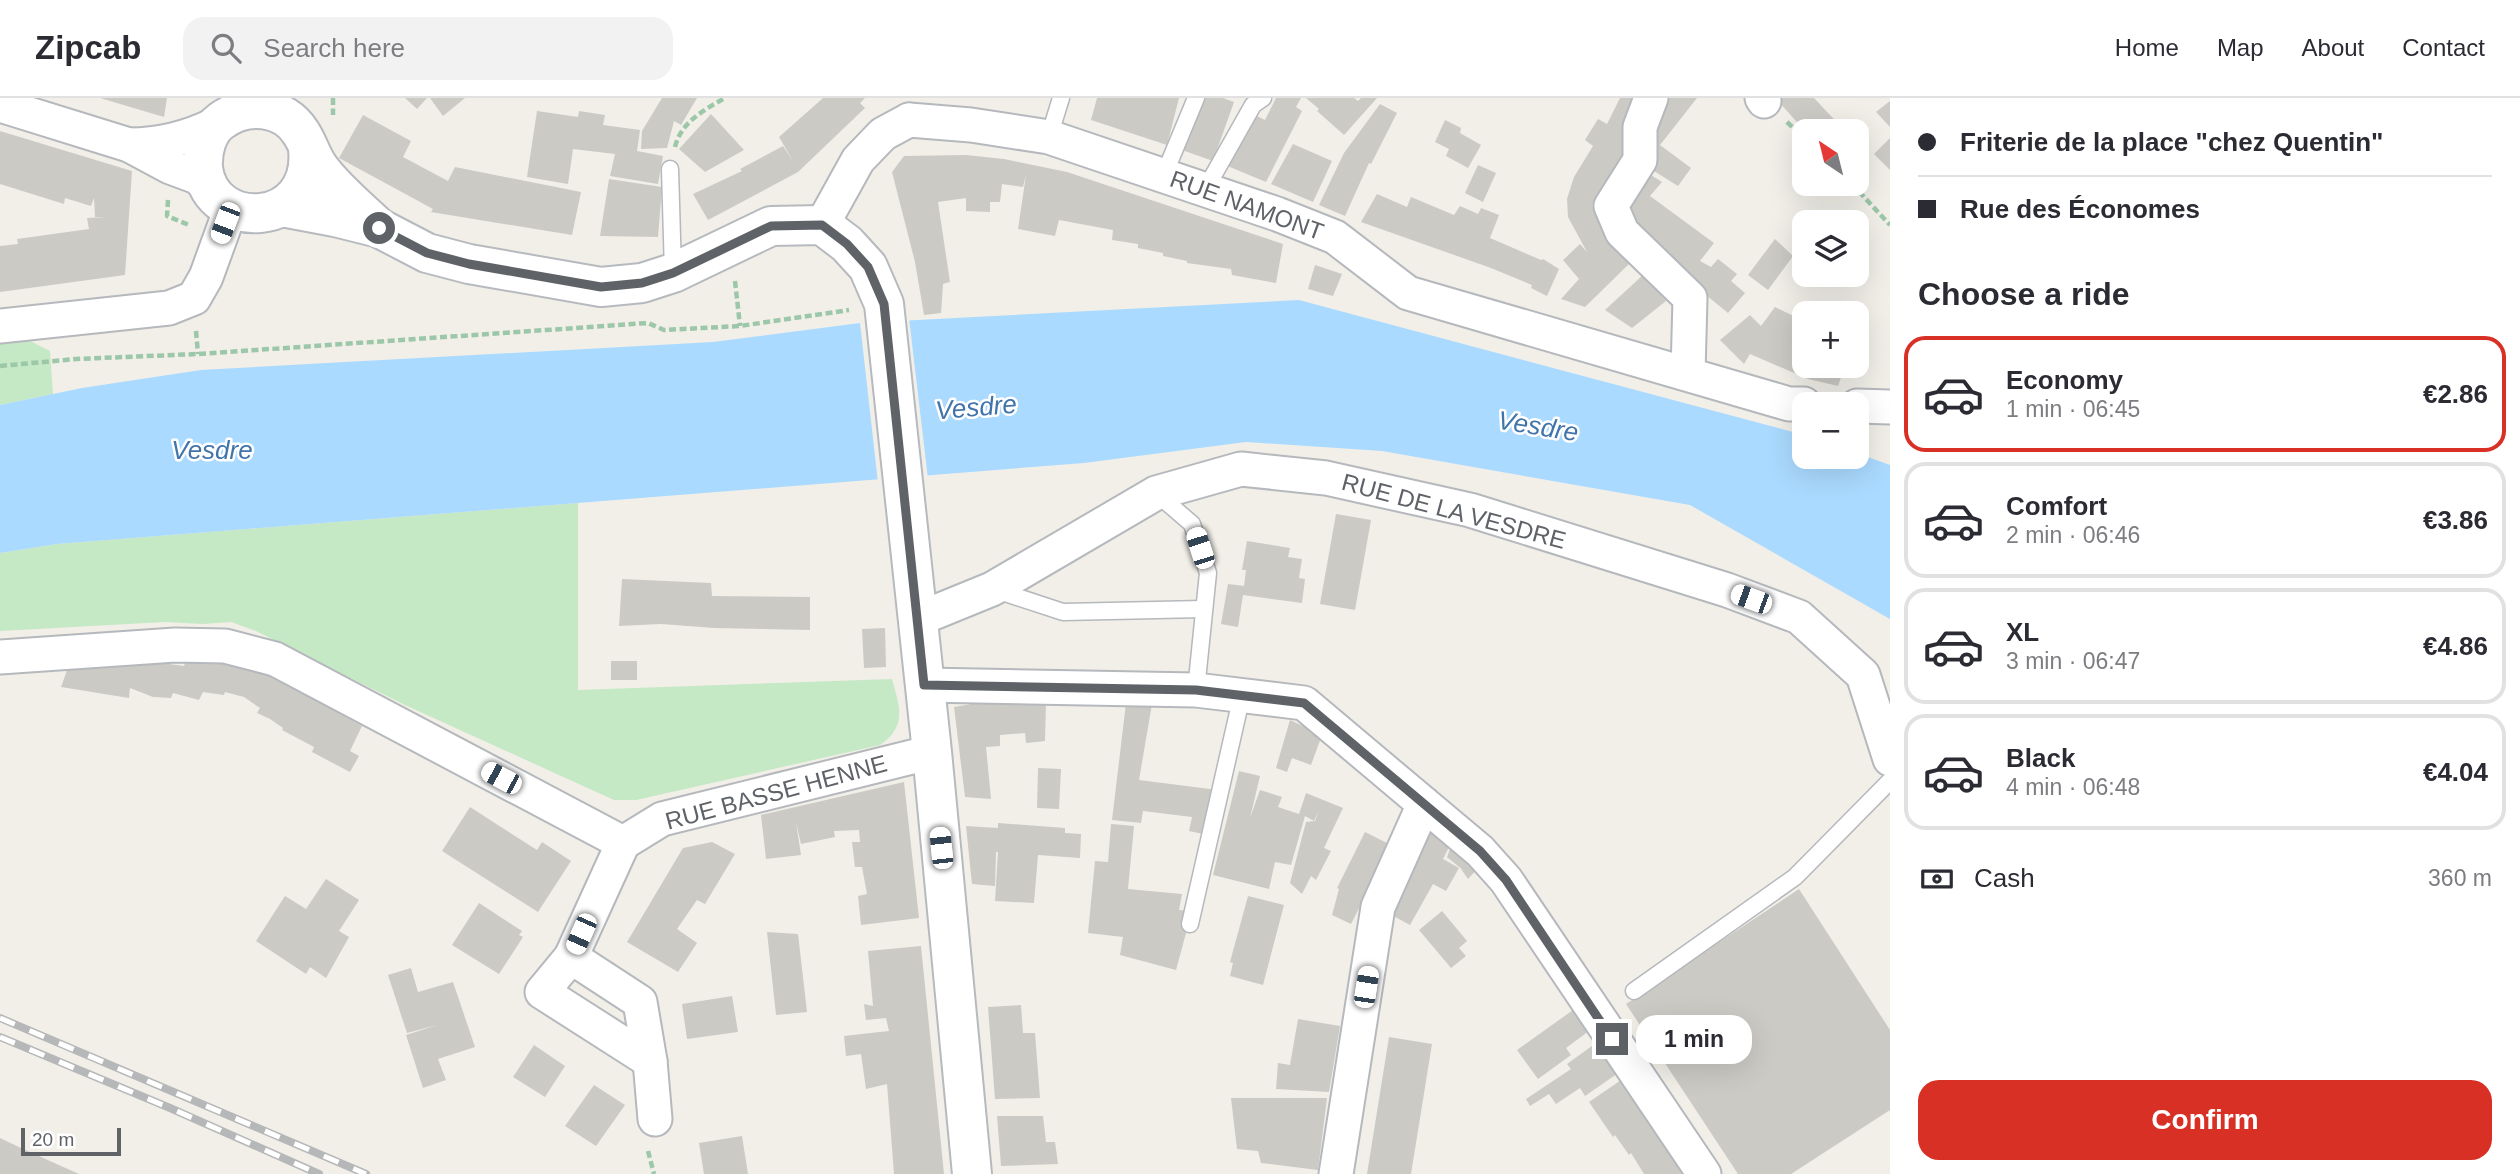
<!DOCTYPE html>
<html lang="en">
<head>
<meta charset="utf-8">
<style>
  :root { --surface:#fff; --page:#f2f2f3; --text:#2b2b33; --muted:#7c7c81; --line:#e1e1e2; --accent:#d93025 }
  body { margin:0; font-family:Helvetica,sans-serif; background:var(--page); color:var(--text); height:100vh; display:flex; flex-direction:column; font-size:26px; white-space:nowrap }
  * { box-sizing:border-box; margin:0 }
  p { font-size:23px; color:var(--muted) }
  .icon { flex:none; width:38px; height:38px; fill:none; stroke:currentColor; stroke-width:2; stroke-linecap:round; stroke-linejoin:round }
  .map { position:relative; flex:1; overflow:hidden }
  .side { display:flex; flex-direction:column; background:var(--surface); width:630px }
  .side>* { flex:none }
  .hud { display:grid; align-content:center; height:154px; padding:0 28px; background:var(--surface) }
  .needle { width:46px; rotate:325deg }
  .buttons { position:absolute; left:1792px; top:21px; display:grid; gap:14px }
  .buttons a { display:grid; place-items:center; width:77px; height:77px; border-radius:14px; background:var(--surface); box-shadow:0 7px 28px #0002; font-size:35px }
  .scale { position:absolute; left:21px; bottom:18px; width:100px; box-sizing:border-box; padding-left:7px; border:4px solid #5f6368; border-top:0; font-size:19px; line-height:24px; white-space:nowrap; color:#5f6368; -webkit-text-stroke:5px #fff; paint-order:stroke }
  .end { position:absolute; width:32px; height:32px; margin:-16px; border:9px solid #5f6368; background:#fff; box-shadow:0 0 0 4px #fff }
  .from { border-radius:50% }
  .bubble { position:absolute; height:49px; border-radius:21px; background:var(--surface); box-shadow:0 7px 28px #0002; font-size:23px; font-weight:600; line-height:49px; text-align:center }
  .car { position:absolute; width:21px; height:42px; margin:-21px -10px; border-radius:9px; box-shadow:0 0 5px 2px #0007; background:linear-gradient(#fff 24%,#345 0 40%,#fff 0 76%,#345 0 86%,#fff 0) }
  .hud b { display:flex; align-items:center; gap:24px; height:66px; font-size:26px }
  .hud b+b { border-top:2px solid var(--line) }
  .hud i { width:18px; height:18px; background:var(--text) }
  ul { padding:0; list-style:none }
  li { display:flex; align-items:center; gap:21px; height:116px; margin:0 14px 10px; padding:0 14px; border:4px solid var(--line); border-radius:21px }
  li div { flex:1 }
  li b { display:block; font-size:26px }
  li em { font-style:normal; font-weight:600 }
  li.active { border-color:var(--accent) }
  li>.icon { width:63px; height:63px; stroke-width:1.5 }
  h2 { padding:0 28px; font-size:32px; line-height:84px }
  .pay { display:flex; align-items:center; gap:18px; height:77px; padding:0 28px; font-size:26px }
  .pay p { margin-inline-start:auto }
  .action { display:flex; gap:14px; margin-top:auto; padding:14px 28px }
  .action a { flex:1; height:80px; border-radius:21px; background:var(--accent); color:#fff; font-size:28px; font-weight:600; line-height:80px; text-align:center }
  header { display:flex; align-items:center; gap:42px; box-sizing:border-box; height:98px; padding:0 35px; background:var(--surface); border-bottom:2px solid var(--line) }
  header strong { font-size:33px }
  nav { display:flex; gap:38px; margin-inline-start:auto; font-size:24px }
  .search { width:490px; height:63px; background:var(--page); display:flex; align-items:center; gap:18px; box-sizing:border-box; padding:0 24px; border-radius:21px; color:var(--muted); font-size:26px }
  main { display:flex; flex:1; min-height:0 }
  .map>svg:first-child { display:block }
  .green { fill:#c5e8c5 }
  .water { fill:#aadaff }
  .pier { fill:#f1efe8 }
  .building { fill:#cccac5 }
  .lines { fill:none; stroke-linecap:round; stroke-linejoin:round }
  .lane-casing { stroke:#b5b8bc; stroke-width:19 }
  .street-casing { stroke:#b5b8bc; stroke-width:37 }
  .secondary-casing { stroke:#b6babf; stroke-width:42 }
  .path { stroke:#9cc7a9; stroke-width:4.5; stroke-dasharray:7 3.5; stroke-linecap:butt }
  .lane { stroke:#fff; stroke-width:16 }
  .street { stroke:#fff; stroke-width:33 }
  .secondary { stroke:#fff; stroke-width:38 }
  .rail-casing { stroke:#b6b7b8; stroke-width:8 }
  .rail { stroke:#fff; stroke-width:5; stroke-dasharray:16; stroke-linecap:butt }
  .route { stroke:#5f6368; stroke-width:9 }
  .labels { text-anchor:middle; dominant-baseline:central; stroke-width:5; stroke-linejoin:round; paint-order:stroke }
  .street-label { font-size:24px; fill:#5f6368; stroke:#fff }
  .water-label { font-size:26px; font-style:italic; fill:#4174aa; stroke:#fff }
</style>
</head>
<body>
<header>
<strong>Zipcab</strong>
<div class="search"><svg class="icon" aria-label="search" viewBox="0 0 24 24"><circle cx="10" cy="10" r="6"/><path d="M15 15l6 6"/></svg>Search here</div>
<nav><a>Home</a><a>Map</a><a>About</a><a>Contact</a></nav>
</header>
<main>
<div class="map">
<svg width="1890" height="1076" viewBox="0 0 1890 1076">
  <rect width="100%" height="100%" fill="#f1efe8"/>
  <g class="green">
    <polygon points="0,228 50,253 53,296 0,307"/>
    <path d="M578,405v187l314,-11c8,29 15,47 -12,66l-244,55h-22l-209,-95 -149,-74 -25,-9 -28,2 -38,-2 -165,9v-78l57,-9z"/>
  </g>
  <polygon class="water" points="1299,202 1804,337 1804,359 1857,359 1857,355 1890,367 1890,521 1690,407 1382,353 1246,344 1084,365 57,446 0,455 0,307 82,290 201,272 713,244 860,225"/>
  <polygon class="pier" points="909,220 928,381 878,385 860,225"/>
  <g class="building">
    <polygon points="100,0 167,0 164,19"/>
    <polygon points="405,0 427,0 417,11"/>
    <polygon points="430,0 465,0 443,18"/>
    <polygon points="662,0 697,0 681,27 674,23 667,50 641,51 642,33"/>
    <polygon points="823,0 865,0 860,5 865,10 798,74 708,122 693,96 742,73 740,71 783,48 793,63 779,39"/>
    <polygon points="1097,0 1179,0 1167,47 1091,22"/>
    <polygon points="1201,0 1223,0 1234,4 1213,63 1182,52"/>
    <polygon points="1276,0 1301,0 1296,9 1302,13 1266,84 1225,67 1253,16 1265,22"/>
    <polygon points="1306,0 1354,0 1358,3 1361,0 1377,0 1344,37 1317,13 1319,11"/>
    <polygon points="1620,0 1646,0 1637,46 1597,105 1592,107 1610,143 1632,163 1585,209 1561,201 1579,181 1563,162 1580,146 1587,154 1568,119 1567,101 1574,79 1593,48 1585,42 1598,21 1607,26"/>
    <polygon points="1655,0 1697,0 1660,47 1691,70 1678,88 1646,68"/>
    <polygon points="1779,0 1814,0 1845,33 1805,33 1777,2"/>
    <polygon points="1890,3 1890,29 1876,14"/>
    <polygon points="1380,6 1397,15 1371,66 1369,65 1345,118 1319,107 1344,55"/>
    <polygon points="537,13 578,19 579,13 605,17 603,27 640,32 637,53 663,58 658,86 610,78 615,56 573,51 568,86 527,79"/>
    <polygon points="711,16 744,52 705,74 679,51"/>
    <polygon points="363,17 411,43 403,59 448,83 455,69 581,94 572,137 431,114 433,111 339,60"/>
    <polygon points="1445,22 1461,30 1460,35 1481,47 1468,70 1446,58 1449,51 1435,44"/>
    <polygon points="0,33 132,73 125,177 0,194 0,148 18,146 17,141 89,131 87,120 106,119 95,119 94,100 91,108 65,100 64,106 0,86"/>
    <polygon points="1890,40 1890,72 1874,56"/>
    <polygon points="1293,46 1332,63 1313,104 1271,86"/>
    <polygon points="966,57 1004,61 1067,74 1283,146 1276,185 1232,177 1231,171 1187,165 1187,163 1163,158 1163,155 1138,150 1138,146 1112,142 1113,132 1059,122 1055,138 1018,131 1026,77 1023,89 1002,86 1000,104 990,104 990,114 966,113 966,100 938,104 950,184 943,186 941,215 924,217 915,164 892,74 904,58"/>
    <polygon points="1478,67 1496,75 1483,104 1465,95"/>
    <polygon points="1643,72 1662,84 1650,98 1714,145 1700,163 1711,169 1718,161 1737,176 1731,183 1745,195 1728,215 1673,170 1616,112"/>
    <polygon points="609,81 662,89 658,139 600,138"/>
    <polygon points="1377,96 1407,109 1411,99 1454,117 1460,108 1478,116 1481,110 1499,117 1490,140 1541,162 1543,161 1559,171 1547,198 1531,190 1532,187 1491,170 1361,124"/>
    <polygon points="1775,141 1793,158 1768,192 1748,177"/>
    <polygon points="1315,167 1342,176 1333,198 1308,191"/>
    <polygon points="1643,177 1666,203 1632,230 1605,212"/>
    <polygon points="1775,209 1804,223 1804,268 1845,268 1838,288 1808,281 1750,256 1744,266 1720,242 1750,217 1761,228"/>
    <polygon points="1336,416 1371,422 1355,512 1320,506"/>
    <polygon points="1247,443 1290,450 1288,459 1302,461 1299,480 1305,481 1302,505 1243,497 1238,529 1221,526 1228,486 1244,488 1246,472 1242,472"/>
    <polygon points="622,481 711,485 712,498 810,499 810,532 714,530 661,526 619,528"/>
    <polygon points="885,530 886,569 864,570 862,531"/>
    <polygon points="187,559 238,563 292,583 325,602 323,606 362,628 350,653 359,658 350,674 312,654 314,649 282,632 283,630 270,621 257,615 260,610 244,599 225,594 224,597 203,594 199,602 173,595 171,600 153,599 130,590 129,600 61,589 70,564 133,561 184,568"/>
    <rect x="611" y="563" width="26" height="19"/>
    <polygon points="1127,597 1153,600 1139,682 1218,692 1208,737 1189,733 1192,719 1143,713 1141,725 1112,722"/>
    <polygon points="1046,603 1045,643 1026,645 1025,635 1000,637 1000,648 986,649 991,701 965,699 954,609 983,604"/>
    <polygon points="1290,622 1322,637 1311,667 1292,660 1287,674 1276,670"/>
    <polygon points="1038,670 1061,671 1059,711 1037,710"/>
    <polygon points="1239,673 1260,678 1250,720 1260,692 1282,699 1278,709 1299,716 1306,695 1343,710 1324,750 1331,753 1316,782 1311,778 1302,796 1290,785 1306,724 1315,723 1319,712 1314,723 1305,718 1291,767 1275,764 1269,791 1213,777"/>
    <polygon points="904,684 919,820 861,827 858,798 867,796 862,769 855,769 852,744 860,744 859,732 834,733 835,739 801,746 796,724 801,757 766,761 761,717"/>
    <polygon points="470,709 537,752 542,744 571,763 538,814 442,753"/>
    <polygon points="998,725 1065,730 1065,735 1081,736 1080,760 1038,757 1034,805 995,803 998,754 996,754 995,788 972,786 966,728 998,730"/>
    <polygon points="1111,726 1134,728 1128,791 1182,796 1179,812 1192,813 1176,872 1120,857 1123,839 1088,835 1095,763 1108,764"/>
    <polygon points="1365,734 1391,747 1351,826 1332,817 1339,791 1337,790"/>
    <polygon points="1428,734 1451,745 1443,761 1459,770 1446,793 1433,786 1410,827 1386,814"/>
    <polygon points="1453,743 1480,768 1468,781 1461,771 1464,773 1447,759"/>
    <polygon points="712,744 735,756 705,806 697,802 677,831 697,845 678,874 627,844 683,750"/>
    <polygon points="326,781 359,802 339,833 349,839 326,880 310,869 306,876 256,843 285,798 306,811"/>
    <polygon points="1799,791 1890,932 1890,1012 1791,1076 1738,1076 1626,906"/>
    <polygon points="1248,798 1284,807 1263,887 1230,878 1233,865 1230,864"/>
    <polygon points="479,805 522,833 519,837 523,839 499,876 452,847"/>
    <polygon points="1442,813 1467,843 1459,850 1466,858 1451,870 1419,832"/>
    <polygon points="767,834 798,836 807,914 776,917"/>
    <polygon points="921,848 944,1076 894,1076 887,986 866,991 861,956 846,958 844,938 889,933 886,920 866,922 864,906 873,908 868,853"/>
    <polygon points="411,870 418,894 453,884 475,949 438,961 446,982 423,990 406,937 437,927 407,935 388,877"/>
    <polygon points="732,898 738,934 687,941 682,906"/>
    <polygon points="1021,907 1023,935 1035,935 1040,1000 995,1001 988,909"/>
    <polygon points="1573,912 1589,933 1566,950 1571,957 1538,981 1517,952"/>
    <polygon points="1298,921 1340,928 1329,994 1276,991 1278,965 1290,967"/>
    <polygon points="1389,939 1432,946 1416,1045 1411,1076 1367,1076"/>
    <polygon points="1596,945 1624,971 1585,998 1580,990 1556,1006 1549,996 1530,1008 1526,1001 1571,971 1567,966"/>
    <polygon points="534,947 565,968 545,999 513,979"/>
    <polygon points="1627,978 1689,1076 1644,1076 1631,1055 1629,1057 1615,1037 1613,1039 1589,1004"/>
    <polygon points="594,987 625,1007 596,1048 565,1028"/>
    <polygon points="1231,1000 1327,1000 1318,1072 1261,1065 1258,1053 1237,1051"/>
    <polygon points="997,1018 1043,1018 1046,1044 1055,1044 1058,1066 1001,1068"/>
    <polygon points="742,1038 748,1076 704,1076 699,1045"/>
    <polygon points="0,1040 21,1050 79,1076 0,1076"/>
  </g>
  <g class="lines">
    <defs>
      <g id="lane">
        <polyline points="1049,39 1061,0"/>
        <polyline points="670,71 673,174"/>
        <polyline points="1164,77 1196,0"/>
        <polyline points="1205,92 1253,7 1263,0"/>
        <polyline points="1156,395 1192,426 1208,475 1196,592"/>
        <polyline points="996,492 1063,514 1203,511"/>
        <polyline points="1190,826 1242,597"/>
        <polyline points="1634,893 1795,779 1890,683"/>
      </g>
      <g id="street">
        <polyline points="1651,0 1640,29 1640,62 1611,108 1622,134 1690,200 1688,275"/>
        <polyline points="1762,0 1764,3"/>
        <polyline points="0,7 129,47 170,69 197,79 209,89"/>
        <polyline points="909,22 971,27 1049,39 1277,116 1335,139 1408,195 1789,306 1804,306"/>
        <path d="M129,47c32,0 59,-7 87,-21"/>
        <polyline points="822,127 858,62 883,36 909,22"/>
        <polyline points="0,228 169,210 194,200 206,179 231,110"/>
        <polyline points="1857,308 1890,309"/>
        <polyline points="916,522 992,491 1156,395 1241,371 1326,380 1470,412 1727,492 1799,519 1863,577 1890,661"/>
        <polyline points="0,559 175,547 225,548 275,561 623,745"/>
        <polyline points="924,587 1196,592 1304,605 1480,753 1506,782 1704,1076"/>
        <polyline points="623,745 662,721 932,654"/>
        <polyline points="623,745 571,859 542,894 650,963"/>
        <polyline points="571,859 640,904 650,963 655,1021"/>
        <polyline points="1336,1076 1378,809 1424,706"/>
      </g>
      <g id="secondary">
        <path d="M308,51c8,79 -97,85 -105,19 -1,-17 4,-37 18,-47 25,-19 63,-16 80,12 8,12 11,26 20,37 16,21 38,39 57,57"/>
        <polyline points="282,109 335,119 379,130 427,155 469,166 601,189 642,185 673,175 771,128 822,127 847,146 868,169 884,206 932,654 972,1076"/>
      </g>
    </defs>
    <use href="#lane" class="lane-casing"/>
    <use href="#street" class="street-casing"/>
    <use href="#secondary" class="secondary-casing"/>
    <g class="path">
      <polyline points="333,0 333,17"/>
      <polyline points="1787,24 1804,40"/>
      <path d="M675,49c6,-25 29,-37 50,-49"/>
      <polyline points="1852,86 1890,127"/>
      <polyline points="168,102 167,118 189,127"/>
      <polyline points="735,183 740,228"/>
      <polyline points="196,233 198,256"/>
      <polyline points="0,268 76,261 198,256 648,225 664,232 740,228 849,212"/>
      <polyline points="648,1053 654,1076"/>
    </g>
    <use href="#lane" class="lane"/>
    <use href="#street" class="street"/>
    <use href="#secondary" class="secondary"/>
    <defs>
      <g id="rail">
        <polyline points="0,920 366,1076"/>
        <polyline points="0,939 170,1010 319,1076"/>
      </g>
    </defs>
    <use href="#rail" class="rail-casing"/>
    <use href="#rail" class="rail"/>
  </g>
  <g class="lines">
    <polyline class="route" points="379,130 427,155 469,166 601,189 642,185 673,175 771,128 822,127 847,146 868,169 884,206 924,587 1196,592 1304,605 1480,753 1506,782 1612,941"/>
  </g>
  <g class="labels">
    <g class="street-label">
      <text transform="translate(1247 107) rotate(20)">RUE NAMONT</text>
      <text transform="translate(1454 413) rotate(15)">RUE DE LA VESDRE</text>
      <text transform="translate(776 694) rotate(-15)">RUE BASSE HENNE</text>
    </g>
    <g class="water-label">
      <text transform="translate(976 309) rotate(-5)">Vesdre</text>
      <text transform="translate(1538 328) rotate(9)">Vesdre</text>
      <text x="212" y="352">Vesdre</text>
    </g>
  </g>
</svg>
<div class="buttons">
<a><svg class="needle" viewBox="-14 -14 28 28"><path d="M0-13l5 13h-10z" fill="#e53935"/><path d="M0 13l5-13h-10z" fill="#7c7c81"/></svg></a>
<a><svg class="icon" aria-label="layers" viewBox="0 0 24 24"><path d="M12 4l9 5-9 5-9-5zM3 14l9 5 9-5"/></svg></a>
<a>+</a>
<a>−</a>
</div>
<div class="scale">20 m</div>
<i class="end from" style="left:379px;top:130px"></i>
<i class="end" style="left:1612px;top:941px"></i>
<div class="bubble" style="left:1636px;top:917px;width:116px">1 min</div>
<i class="car" style="left:225px;top:125px;rotate:201deg"></i>
<i class="car" style="left:1200px;top:450px;rotate:342deg"></i>
<i class="car" style="left:1751px;top:501px;rotate:290deg"></i>
<i class="car" style="left:501px;top:680px;rotate:298deg"></i>
<i class="car" style="left:941px;top:750px;rotate:354deg"></i>
<i class="car" style="left:581px;top:836px;rotate:204deg"></i>
<i class="car" style="left:1366px;top:889px;rotate:9deg"></i>
</div>
<section class="side">
<div class="hud">
<b><i class="from"></i>Friterie de la place &quot;chez Quentin&quot;</b>
<b><i></i>Rue des Économes</b>
</div>
<h2>Choose a ride</h2>
<ul>
<li class="active"><svg class="icon" aria-label="car" viewBox="0 0 24 24"><path d="M5 17H2v-5l4-1 3-4h7l3 4 3 1v5h-3M9 17h6M6 11h13"/><circle cx="7" cy="17" r="2"/><circle cx="17" cy="17" r="2"/></svg><div><b>Economy</b><p>1 min · 06:45</p></div><em>€2.86</em></li>
<li><svg class="icon" aria-label="car" viewBox="0 0 24 24"><path d="M5 17H2v-5l4-1 3-4h7l3 4 3 1v5h-3M9 17h6M6 11h13"/><circle cx="7" cy="17" r="2"/><circle cx="17" cy="17" r="2"/></svg><div><b>Comfort</b><p>2 min · 06:46</p></div><em>€3.86</em></li>
<li><svg class="icon" aria-label="car" viewBox="0 0 24 24"><path d="M5 17H2v-5l4-1 3-4h7l3 4 3 1v5h-3M9 17h6M6 11h13"/><circle cx="7" cy="17" r="2"/><circle cx="17" cy="17" r="2"/></svg><div><b>XL</b><p>3 min · 06:47</p></div><em>€4.86</em></li>
<li><svg class="icon" aria-label="car" viewBox="0 0 24 24"><path d="M5 17H2v-5l4-1 3-4h7l3 4 3 1v5h-3M9 17h6M6 11h13"/><circle cx="7" cy="17" r="2"/><circle cx="17" cy="17" r="2"/></svg><div><b>Black</b><p>4 min · 06:48</p></div><em>€4.04</em></li>
</ul>
<div class="pay"><svg class="icon" aria-label="cash" viewBox="0 0 24 24"><path d="M3 7h18v10H3z"/><circle cx="12" cy="12" r="2"/></svg>Cash<p>360 m</p></div>
<div class="action"><a>Confirm</a></div>
</section>
</main>
</body>
</html>
